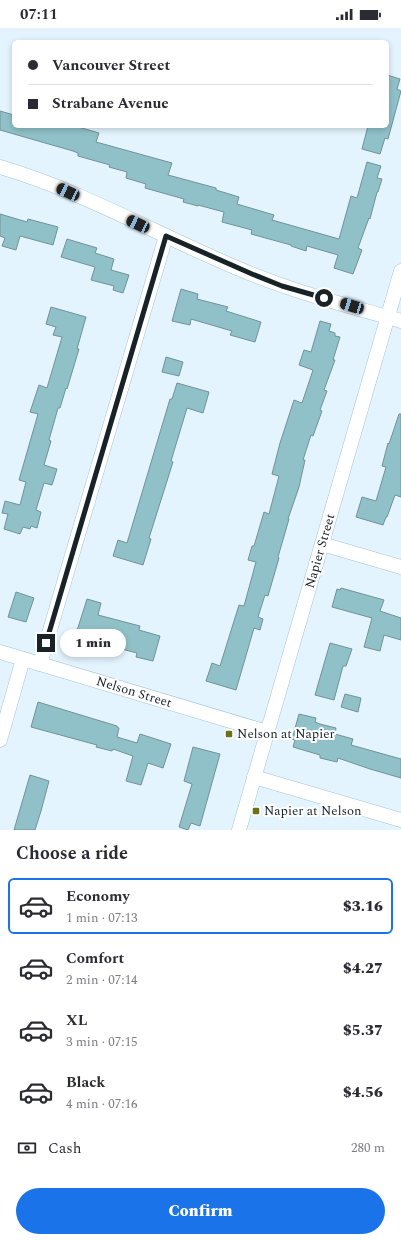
<!DOCTYPE html>
<html lang="en">
<head>
<meta charset="utf-8">
<style>
  :root { --surface:#fff; --page:#f7f7f7; --text:#2b2b33; --muted:#7c7c81; --line:#e1e1e2; --accent:#1a73e8 }
  body { margin:0; font-family:Spectral,serif; background:var(--page); color:var(--text); height:100vh; display:flex; flex-direction:column; font-size:15px; white-space:nowrap }
  * { box-sizing:border-box; margin:0 }
  p { font-size:13px; color:var(--muted) }
  .icon { flex:none; width:22px; height:22px; fill:none; stroke:currentColor; stroke-width:2; stroke-linecap:round; stroke-linejoin:round }
  .map { position:relative; height:802px; overflow:hidden }
  .drawer { display:flex; flex-direction:column; background:var(--surface); flex:1 }
  .drawer>* { flex:none }
  .banner { position:absolute; left:12px; top:12px; width:377px; height:88px; border-radius:6px; box-shadow:0 2px 6px #0003; display:grid; align-content:center; height:88px; padding:0 16px; background:var(--surface) }
  .end { position:absolute; width:18px; height:18px; margin:-9px; border:5px solid #182328; background:#fff; box-shadow:0 0 0 2px #fff }
  .from { border-radius:50% }
  .bubble { position:absolute; height:28px; border-radius:14px; background:var(--surface); box-shadow:0 2px 6px #0003; font-size:13px; font-weight:800; line-height:28px; text-align:center }
  .car { position:absolute; width:12px; height:24px; margin:-12px -6px; border-radius:5px; box-shadow:0 0 3px 1px #0007; background:linear-gradient(#222 24%,#8ab4d8 0 40%,#222 0 76%,#8ab4d8 0 86%,#222 0) }
  .banner b { display:flex; align-items:center; gap:14px; height:38px; font-size:15px }
  .banner b+b { border-top:1px solid var(--line) }
  .banner i { width:10px; height:10px; background:var(--text) }
  ul { padding:0; list-style:none }
  li { display:flex; align-items:center; gap:12px; height:56px; margin:0 8px 6px; padding:0 8px; border:2px solid transparent; border-radius:6px }
  li div { flex:1 }
  li b { display:block; font-size:15px }
  li em { font-style:normal; font-weight:800 }
  li.selected { border-color:var(--accent) }
  li>.icon { width:36px; height:36px; stroke-width:1.5 }
  h2 { padding:0 16px; font-size:18px; line-height:48px }
  .pay { display:flex; align-items:center; gap:10px; height:44px; padding:0 16px; font-size:15px }
  .pay p { margin-inline-start:auto }
  .action { display:flex; gap:8px; margin-top:auto; padding:8px 16px }
  .action a { flex:1; height:46px; border-radius:24px; background:var(--accent); color:#fff; font-size:16px; font-weight:800; line-height:46px; text-align:center }
  .status { display:flex; justify-content:space-between; align-items:center; height:28px; padding:0 20px; background:var(--surface); direction:ltr }
  .status svg { height:11px; fill:currentColor }
  .map>svg:first-child { display:block }
  .building { fill:#90c1c9; stroke:#719297 }
  .lines { fill:none; stroke-linecap:round; stroke-linejoin:round }
  .street-casing { stroke:#a7c3d2; stroke-width:15 }
  .street { stroke:#fff; stroke-width:14 }
  .route { stroke:#182328; stroke-width:5 }
  .poi-dot { fill:#6b721a; stroke:#fff; stroke-width:1.5 }
  .labels { text-anchor:middle; dominant-baseline:central; stroke-width:4; stroke-linejoin:round; paint-order:stroke }
  .street-label { font-size:13px; fill:#182328; stroke:#fff }
  .poi-label { font-size:13px; fill:#182328; stroke:#fff; text-anchor:start }
</style>
</head>
<body>
<div class="status"><b>07:11</b><svg viewBox="0 0 49 12"><path d="M0 12V9h3v3zM5 12V6h3v6zM10 12V3h3v9zM15 12V0h3v12zM26 1h20v11H26zM47 4h2v5h-2z"/></svg></div>
<div class="map">
<svg width="401" height="802" viewBox="0 0 401 802">
  <rect width="100%" height="100%" fill="#e3f4fe"/>
  <g class="building">
    <polygon points="387,47 400,51 397,61 401,63 388,111 385,110 380,126 362,121 368,98 387,98"/>
    <polygon points="0,83 14,87 14,98 75,98 99,105 96,114 172,135 168,147 216,160 216,162 239,169 237,176 274,187 272,192 339,211 351,168 357,170 367,134 381,138 377,150 382,151 378,164 377,164 370,191 369,190 358,220 362,222 353,246 334,240 338,227 307,218 306,223 291,218 291,217 251,206 252,202 222,194 224,184 198,177 198,178 183,174 184,171 145,160 146,156 126,150 127,144 109,139 110,137 78,128 78,125 73,123 0,102"/>
    <polygon points="0,186 27,194 28,191 58,199 53,217 20,208 16,222 2,218 5,210 0,208"/>
    <polygon points="67,211 97,220 95,225 114,231 111,242 129,247 123,265 113,262 114,258 91,252 95,239 61,229"/>
    <polygon points="181,261 198,266 197,271 228,279 226,283 261,294 255,314 230,307 232,303 191,291 190,297 172,293"/>
    <polygon points="51,279 86,289 77,321 79,321 67,361 66,360 60,380 58,380 49,412 51,413 44,437 57,441 52,457 44,455 36,482 41,484 37,500 31,498 30,501 23,499 20,506 4,501 8,486 2,485 5,473 20,477 26,454 19,452 38,386 30,384 39,357 47,360 62,309 53,307 56,299 46,296"/>
    <polygon points="320,293 331,296 329,303 335,305 335,308 340,309 333,332 335,332 324,362 327,363 320,382 322,383 313,408 311,407 303,432 305,432 299,459 288,491 289,491 278,529 279,530 268,568 265,567 258,589 263,591 260,602 254,600 236,662 206,653 212,635 220,638 239,577 244,578 256,534 248,532 252,518 254,518 264,484 269,486 279,448 272,446 280,415 294,372 302,375 313,342 299,337 304,322 311,324"/>
    <polygon points="166,329 183,334 179,348 162,344"/>
    <polygon points="177,355 209,364 203,385 187,380 171,433 173,434 149,510 151,511 143,537 113,528 118,512 127,515 170,371 172,371"/>
    <polygon points="399,386 401,386 401,469 395,467 387,489 386,489 383,497 356,489 362,469 376,473 386,439 382,438 388,415 389,416"/>
    <polygon points="341,560 384,572 380,583 401,590 401,612 384,607 380,623 364,619 372,590 332,579 337,561 340,562"/>
    <polygon points="16,564 34,570 26,594 8,589"/>
    <polygon points="87,571 101,575 98,587 140,598 139,602 160,608 153,633 136,629 137,625 75,609"/>
    <polygon points="330,615 352,621 346,638 343,638 334,672 315,667"/>
    <polygon points="345,666 361,670 358,684 341,679"/>
    <polygon points="38,674 117,698 117,699 119,700 117,709 137,715 140,706 171,716 163,740 148,735 141,757 126,753 133,728 113,721 112,723 96,719 97,717 31,699"/>
    <polygon points="299,686 316,690 315,694 320,696 336,700 335,706 353,711 351,717 401,731 401,750 370,741 338,730 337,734 320,730 320,727 293,719 295,712 292,711"/>
    <polygon points="193,719 220,726 200,798 191,795 188,802 179,799 192,756 184,753"/>
    <polygon points="30,747 49,753 41,783 35,802 14,802"/>
  </g>
  <g class="lines">
    <defs>
      <g id="street">
        <path d="M0,139c82,24 158,68 237,101 53,23 109,37 164,53"/>
        <polyline points="322,516 401,539"/>
        <polyline points="0,624 267,704"/>
        <polyline points="40,636 166,208"/>
        <polyline points="0,712 23,631"/>
        <polyline points="254,749 401,792"/>
        <polyline points="239,802 401,243"/>
      </g>
    </defs>
    <use href="#street" class="street-casing"/>
    <use href="#street" class="street"/>
  </g>
  <g class="lines">
    <polyline class="route" points="46,615 166,208 252,246 282,258 324,270"/>
  </g>
  <g class="poi-dot">
    <rect x="225" y="702" width="8" height="8" rx="2"/>
    <rect x="252" y="779" width="8" height="8" rx="2"/>
  </g>
  <g class="labels">
    <g class="street-label">
      <text transform="translate(320 523) rotate(-74)">Napier Street</text>
      <text transform="translate(134 664) rotate(17)">Nelson Street</text>
    </g>
    <g class="poi-label">
      <text x="237" y="706">Nelson at Napier</text>
      <text x="264" y="783">Napier at Nelson</text>
    </g>
  </g>
</svg>
<i class="end from" style="left:324px;top:270px"></i>
<i class="end" style="left:46px;top:615px"></i>
<div class="bubble" style="left:60px;top:601px;width:66px">1 min</div>
<i class="car" style="left:68px;top:164px;rotate:295deg"></i>
<i class="car" style="left:138px;top:196px;rotate:295deg"></i>
<i class="car" style="left:352px;top:278px;rotate:287deg"></i>
<div class="banner">
<b><i class="from"></i>Vancouver Street</b>
<b><i></i>Strabane Avenue</b>
</div>
</div>
<section class="drawer">
<h2>Choose a ride</h2>
<ul>
<li class="selected"><svg class="icon" aria-label="car" viewBox="0 0 24 24"><path d="M5 17H2v-5l4-1 3-4h7l3 4 3 1v5h-3M9 17h6M6 11h13"/><circle cx="7" cy="17" r="2"/><circle cx="17" cy="17" r="2"/></svg><div><b>Economy</b><p>1 min · 07:13</p></div><em>$3.16</em></li>
<li><svg class="icon" aria-label="car" viewBox="0 0 24 24"><path d="M5 17H2v-5l4-1 3-4h7l3 4 3 1v5h-3M9 17h6M6 11h13"/><circle cx="7" cy="17" r="2"/><circle cx="17" cy="17" r="2"/></svg><div><b>Comfort</b><p>2 min · 07:14</p></div><em>$4.27</em></li>
<li><svg class="icon" aria-label="car" viewBox="0 0 24 24"><path d="M5 17H2v-5l4-1 3-4h7l3 4 3 1v5h-3M9 17h6M6 11h13"/><circle cx="7" cy="17" r="2"/><circle cx="17" cy="17" r="2"/></svg><div><b>XL</b><p>3 min · 07:15</p></div><em>$5.37</em></li>
<li><svg class="icon" aria-label="car" viewBox="0 0 24 24"><path d="M5 17H2v-5l4-1 3-4h7l3 4 3 1v5h-3M9 17h6M6 11h13"/><circle cx="7" cy="17" r="2"/><circle cx="17" cy="17" r="2"/></svg><div><b>Black</b><p>4 min · 07:16</p></div><em>$4.56</em></li>
</ul>
<div class="pay"><svg class="icon" aria-label="cash" viewBox="0 0 24 24"><path d="M3 7h18v10H3z"/><circle cx="12" cy="12" r="2"/></svg>Cash<p>280 m</p></div>
<div class="action"><a>Confirm</a></div>
</section>
</body>
</html>
